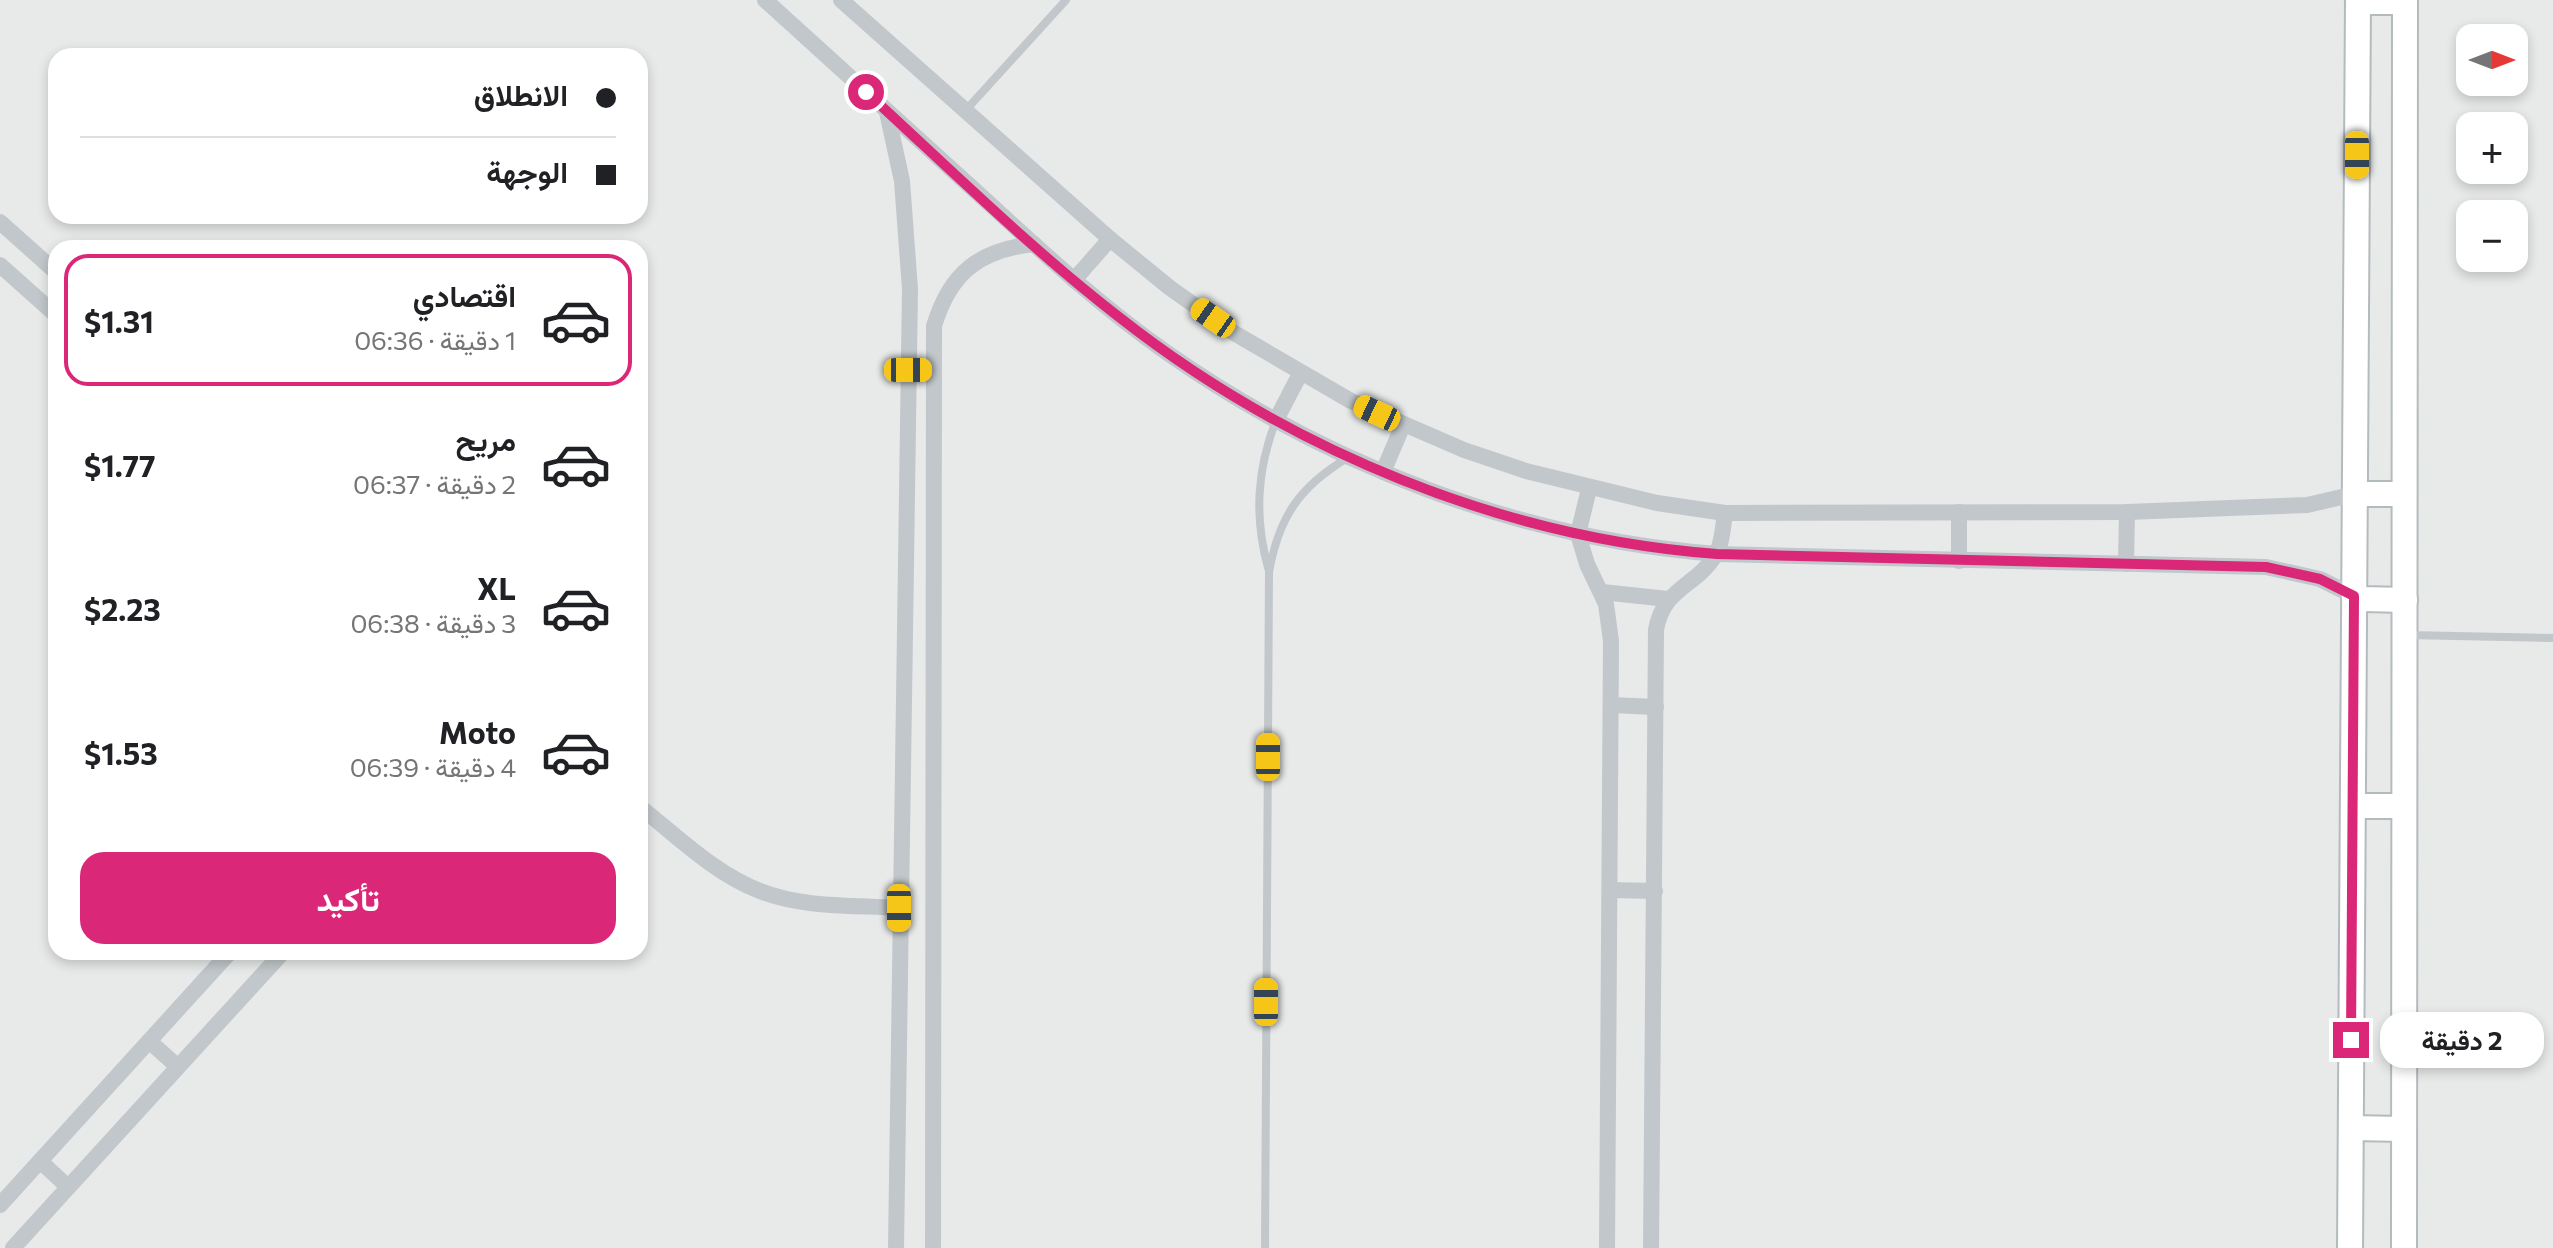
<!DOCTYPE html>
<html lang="ar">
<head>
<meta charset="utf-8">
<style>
  :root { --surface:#fff; --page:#f6f6f6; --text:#202124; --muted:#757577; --line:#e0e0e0; --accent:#db2777 }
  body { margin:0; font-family:Commissioner,Vazirmatn,sans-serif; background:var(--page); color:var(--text); direction:rtl; height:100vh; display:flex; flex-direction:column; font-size:30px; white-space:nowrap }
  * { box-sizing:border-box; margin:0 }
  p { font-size:26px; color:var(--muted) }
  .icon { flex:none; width:44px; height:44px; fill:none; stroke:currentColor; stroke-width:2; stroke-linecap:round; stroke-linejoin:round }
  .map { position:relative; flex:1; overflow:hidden; direction:ltr }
  .side { position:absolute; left:48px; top:240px; width:600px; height:720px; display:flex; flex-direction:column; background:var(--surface); border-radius:24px; box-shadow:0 4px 12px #0003; direction:rtl }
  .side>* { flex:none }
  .hud { position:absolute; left:48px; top:48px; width:600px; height:176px; border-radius:24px; box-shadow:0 4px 12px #0003; direction:rtl; display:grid; align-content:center; height:176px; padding:0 32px; background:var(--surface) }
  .needle { width:52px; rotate:90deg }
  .buttons { position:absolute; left:2456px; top:24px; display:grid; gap:16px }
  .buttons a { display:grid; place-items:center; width:72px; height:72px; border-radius:16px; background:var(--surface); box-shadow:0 4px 12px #0003; font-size:40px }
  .end { position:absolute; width:36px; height:36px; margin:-18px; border:10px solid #db2777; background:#fff; box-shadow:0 0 0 4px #fff }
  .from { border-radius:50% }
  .bubble { position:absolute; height:56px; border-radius:24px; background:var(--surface); box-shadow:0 4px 12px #0003; font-size:26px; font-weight:700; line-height:56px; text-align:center; direction:rtl }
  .car { position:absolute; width:24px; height:48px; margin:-24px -12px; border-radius:10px; box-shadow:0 0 6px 2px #0007; background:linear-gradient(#f5c518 24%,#345 0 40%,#f5c518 0 76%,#345 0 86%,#f5c518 0) }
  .hud b { display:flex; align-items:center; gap:28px; height:76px; font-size:30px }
  .hud b+b { border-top:2px solid var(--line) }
  .hud i { width:20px; height:20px; background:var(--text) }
  ul { padding:14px 0 0; list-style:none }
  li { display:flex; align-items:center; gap:24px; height:132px; margin:0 16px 12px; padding:0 16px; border:4px solid transparent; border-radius:24px }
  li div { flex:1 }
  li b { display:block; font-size:30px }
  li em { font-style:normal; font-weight:700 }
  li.on { border-color:var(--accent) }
  li>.icon { width:72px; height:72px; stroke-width:1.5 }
  .button { display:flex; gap:16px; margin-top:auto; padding:16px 32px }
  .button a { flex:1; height:92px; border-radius:24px; background:var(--accent); color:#fff; font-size:32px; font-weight:700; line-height:92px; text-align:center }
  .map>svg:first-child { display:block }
  .built { fill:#e8e9e9; fill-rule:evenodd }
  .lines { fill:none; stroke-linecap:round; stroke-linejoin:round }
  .secondary-casing { stroke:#b4bbbe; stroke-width:28 }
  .lane { stroke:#c1c7ca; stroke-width:8 }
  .street { stroke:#c1c7ca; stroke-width:16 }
  .secondary { stroke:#fff; stroke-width:24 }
  .route { stroke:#db2777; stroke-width:10 }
</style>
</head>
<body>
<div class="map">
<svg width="2553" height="1248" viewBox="0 0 2553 1248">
  <rect width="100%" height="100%" fill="#faf9f8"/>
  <path class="built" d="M0,0h2553v1248h-2553zM2470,38h44v44h-44zM56,56h584v160h-584zM2470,126h44v44h-44zM2470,214h44v44h-44zM56,248h584v704h-584z"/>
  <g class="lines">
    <defs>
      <g id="secondary">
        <polyline points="2358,2 2405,2"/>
        <polyline points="2355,494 2404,494"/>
        <polyline points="2354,596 2363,599 2405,600"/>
        <polyline points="2353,806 2404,806"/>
        <polyline points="2351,1128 2404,1129"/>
        <polyline points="2350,1248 2358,0"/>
        <polyline points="2404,1248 2405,0"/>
      </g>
    </defs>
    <use href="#secondary" class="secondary-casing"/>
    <g class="lane">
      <polyline points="965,111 1066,0"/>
      <path d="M1268,568c-14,-52 -11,-98 8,-148"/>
      <polyline points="2406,635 2553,638"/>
      <path d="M1265,1248l4,-676c10,-56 31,-86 80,-115"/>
    </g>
    <g class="street">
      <path d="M765,0c72,65 144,130 216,196 59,54 118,109 185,156 161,113 354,187 551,202l549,13 54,12 34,17"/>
      <polyline points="841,0 1110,239 1170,288 1234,333 1351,401 1464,450 1526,471 1657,503 1725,513 2127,512 2307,505 2355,494"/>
      <polyline points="887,112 902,181 910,289 896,1248"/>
      <polyline points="0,222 56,272"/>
      <polyline points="0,265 56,315"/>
      <polyline points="1074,280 1110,239"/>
      <polyline points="1276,420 1300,374"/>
      <polyline points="1383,472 1403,425"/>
      <polyline points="1589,489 1578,534 1587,564 1606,604 1611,641 1607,1248"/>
      <polyline points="1959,561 1959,512"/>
      <polyline points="2126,564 2127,512"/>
      <polyline points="1602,592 1668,599"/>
      <polyline points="1611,705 1656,707"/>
      <path d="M640,807c37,29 75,67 120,84 42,17 94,14 139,17"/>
      <polyline points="1610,890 1655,891"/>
      <polyline points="149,1041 177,1066"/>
      <polyline points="40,1161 67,1186"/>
      <polyline points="0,1205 230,952"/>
      <polyline points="13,1248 283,952"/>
      <path d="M933,1248l1,-922c16,-53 45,-76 100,-82"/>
      <path d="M1651,1248l5,-618c7,-42 39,-43 59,-74 7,-10 8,-30 10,-43"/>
    </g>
    <use href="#secondary" class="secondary"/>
  </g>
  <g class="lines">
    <path class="route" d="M866,92c83,76 164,156 253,225 169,133 383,221 598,237l549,13 54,12 34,17 -3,444"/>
  </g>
</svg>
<div class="buttons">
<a><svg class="needle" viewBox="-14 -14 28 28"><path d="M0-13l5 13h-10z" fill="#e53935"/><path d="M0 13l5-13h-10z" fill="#757577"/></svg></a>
<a>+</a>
<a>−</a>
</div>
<i class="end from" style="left:866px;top:92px"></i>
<i class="end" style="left:2351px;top:1040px"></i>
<div class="bubble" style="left:2380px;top:1012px;width:164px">2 دقيقة</div>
<i class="car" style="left:2357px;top:155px;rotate:180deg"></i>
<i class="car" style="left:1213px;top:318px;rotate:305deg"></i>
<i class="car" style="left:908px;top:370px;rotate:90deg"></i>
<i class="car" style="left:1377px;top:413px;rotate:295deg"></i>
<i class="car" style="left:1268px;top:757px;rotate:0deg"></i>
<i class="car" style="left:899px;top:908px;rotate:180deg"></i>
<i class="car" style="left:1266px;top:1002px;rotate:0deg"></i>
<div class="hud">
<b><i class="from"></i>الانطلاق</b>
<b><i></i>الوجهة</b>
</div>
<section class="side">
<ul>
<li class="on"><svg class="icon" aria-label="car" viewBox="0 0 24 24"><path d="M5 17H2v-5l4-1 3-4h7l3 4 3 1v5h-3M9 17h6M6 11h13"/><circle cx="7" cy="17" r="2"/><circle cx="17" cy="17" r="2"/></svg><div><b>اقتصادي</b><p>1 دقيقة · 06:36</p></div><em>$1.31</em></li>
<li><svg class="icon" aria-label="car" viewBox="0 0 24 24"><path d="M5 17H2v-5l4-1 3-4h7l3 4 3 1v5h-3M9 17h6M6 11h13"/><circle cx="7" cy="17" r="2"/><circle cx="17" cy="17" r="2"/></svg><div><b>مريح</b><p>2 دقيقة · 06:37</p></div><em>$1.77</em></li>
<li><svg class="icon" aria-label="car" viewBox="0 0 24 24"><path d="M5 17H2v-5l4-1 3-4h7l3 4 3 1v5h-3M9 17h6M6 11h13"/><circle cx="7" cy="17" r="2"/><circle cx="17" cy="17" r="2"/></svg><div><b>XL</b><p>3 دقيقة · 06:38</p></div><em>$2.23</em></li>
<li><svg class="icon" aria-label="car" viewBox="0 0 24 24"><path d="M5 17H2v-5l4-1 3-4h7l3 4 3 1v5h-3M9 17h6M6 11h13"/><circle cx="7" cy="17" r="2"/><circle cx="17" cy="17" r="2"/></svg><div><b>Moto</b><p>4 دقيقة · 06:39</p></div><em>$1.53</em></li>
</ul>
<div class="button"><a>تأكيد</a></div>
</section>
</div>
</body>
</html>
